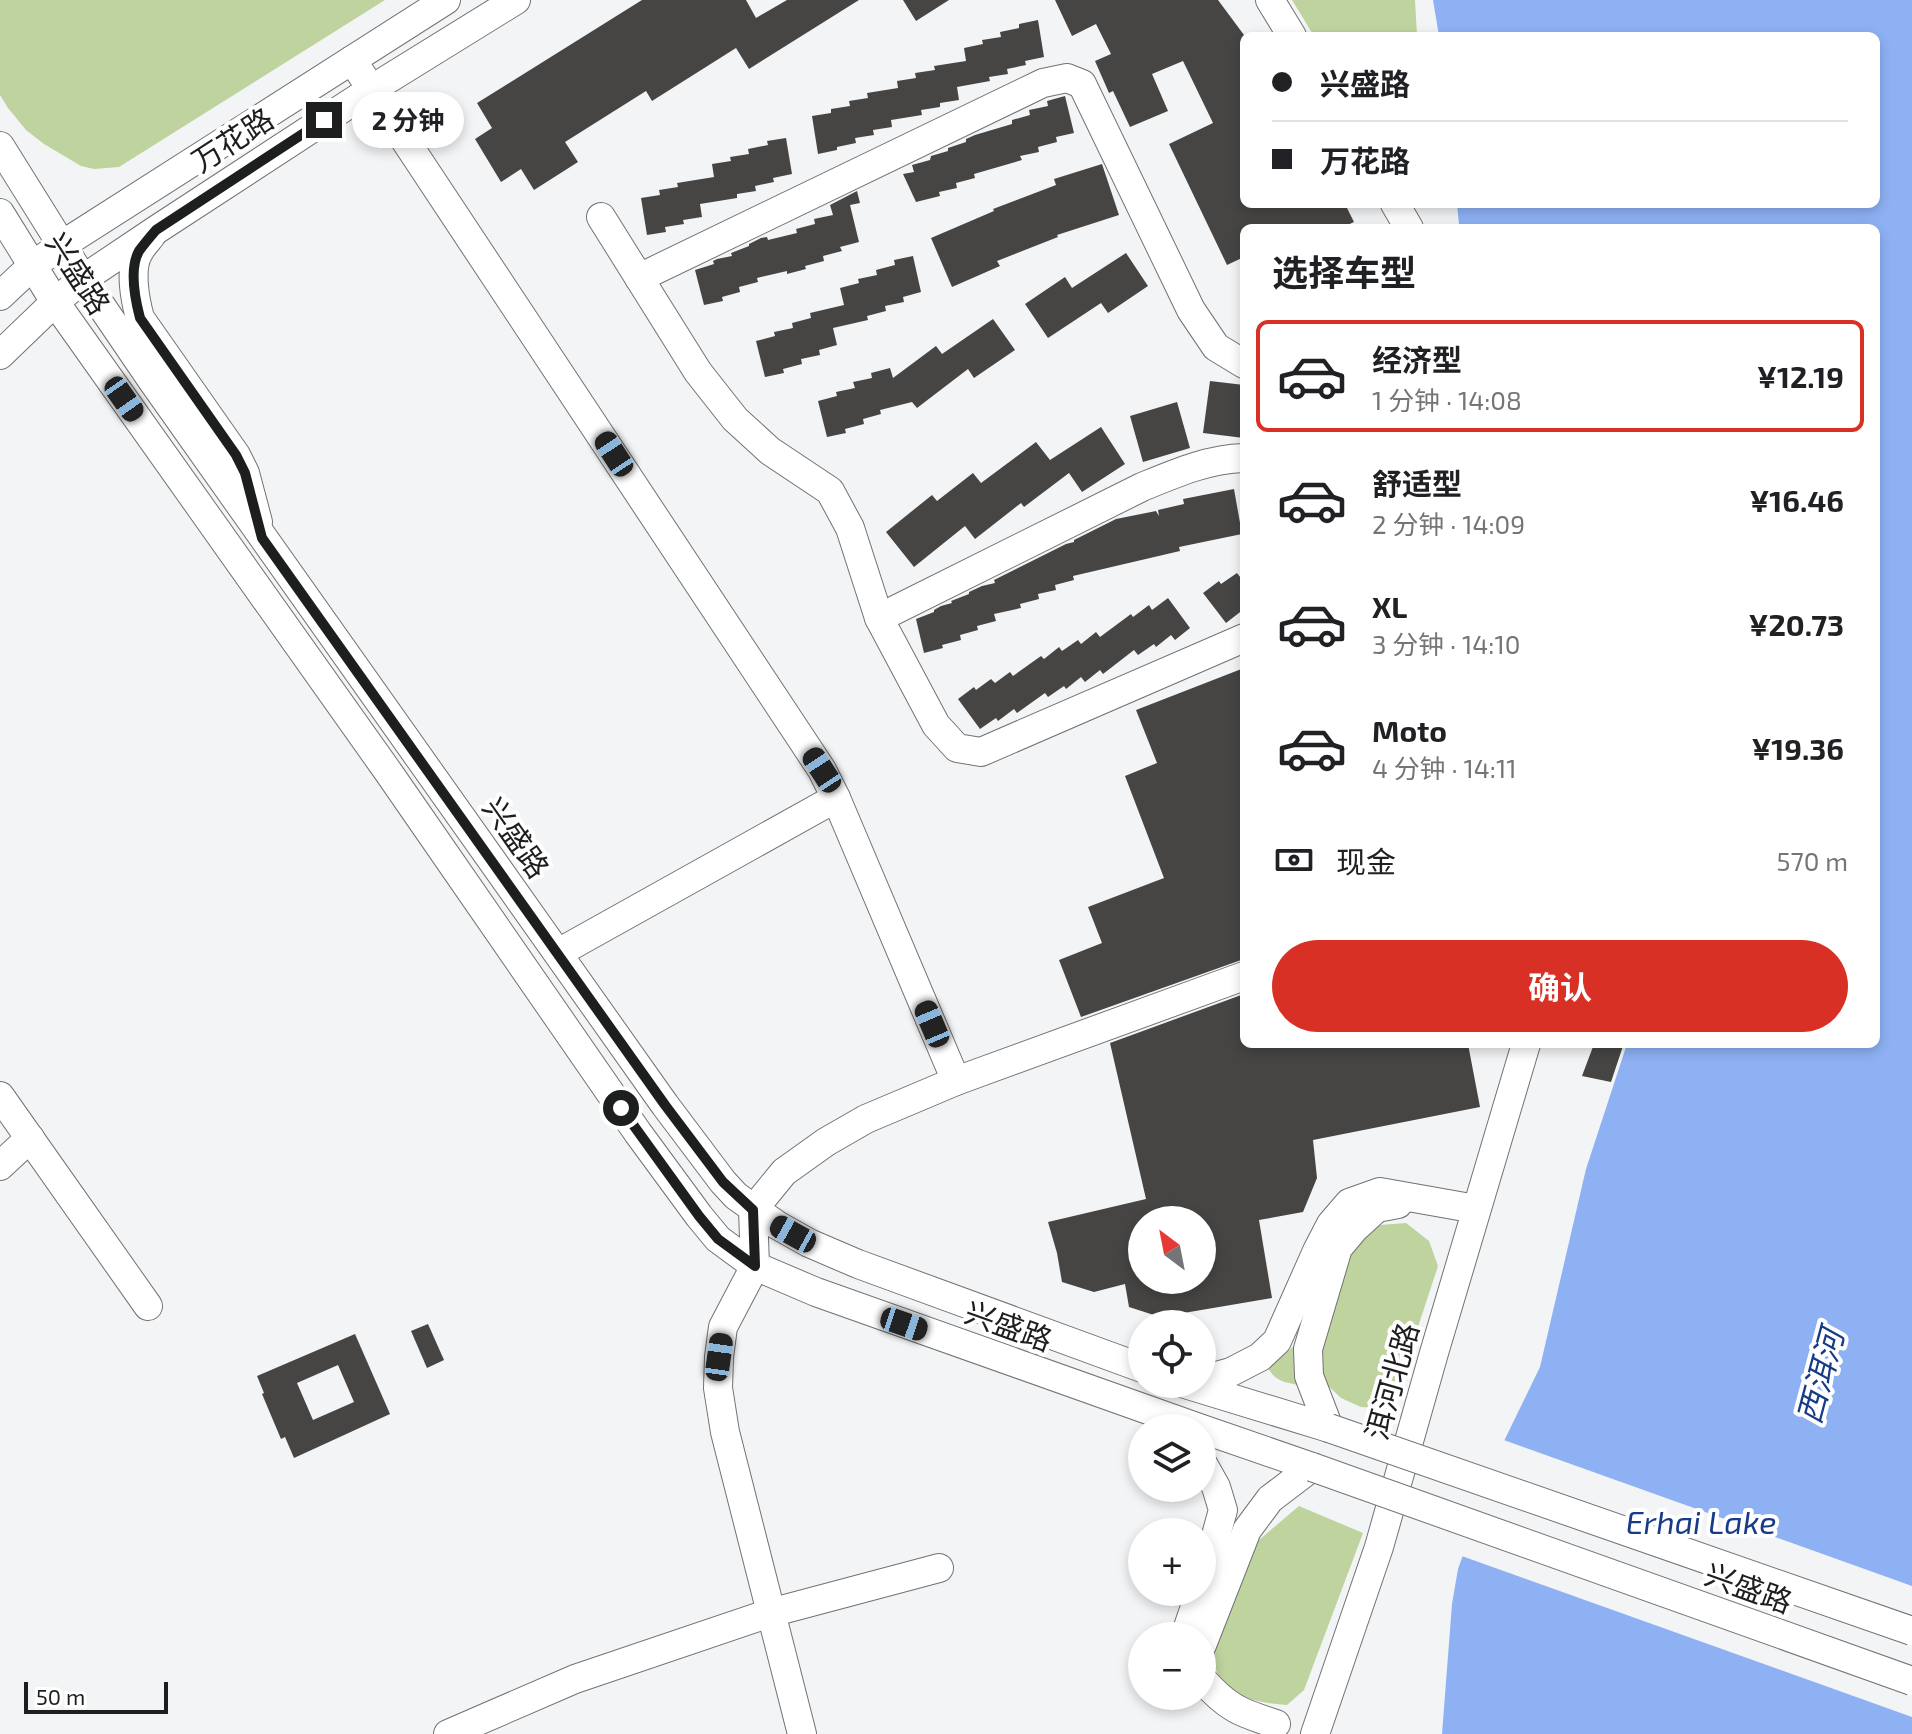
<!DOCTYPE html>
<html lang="zh">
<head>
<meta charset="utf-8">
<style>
  :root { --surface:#fff; --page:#f2f2f2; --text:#202124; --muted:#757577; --line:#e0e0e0; --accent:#d93025 }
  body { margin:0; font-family:"Exo 2","Noto Sans SC",sans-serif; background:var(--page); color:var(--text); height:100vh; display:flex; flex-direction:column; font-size:30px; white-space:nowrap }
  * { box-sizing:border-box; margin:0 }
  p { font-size:26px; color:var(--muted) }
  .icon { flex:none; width:44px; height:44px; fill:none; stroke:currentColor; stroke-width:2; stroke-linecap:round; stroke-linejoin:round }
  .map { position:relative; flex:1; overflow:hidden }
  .side { position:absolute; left:1240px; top:224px; width:640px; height:824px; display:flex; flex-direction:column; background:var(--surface); border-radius:12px; box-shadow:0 4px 12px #0003 }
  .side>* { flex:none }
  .top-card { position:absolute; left:1240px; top:32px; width:640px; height:176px; border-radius:12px; box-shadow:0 4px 12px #0003; display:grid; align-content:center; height:176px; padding:0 32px; background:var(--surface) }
  .needle { width:52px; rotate:328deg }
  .tools { position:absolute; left:1128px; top:1206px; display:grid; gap:16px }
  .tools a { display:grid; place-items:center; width:88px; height:88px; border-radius:50%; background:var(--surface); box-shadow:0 4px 12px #0003; font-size:40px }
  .scale { position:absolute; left:24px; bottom:20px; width:144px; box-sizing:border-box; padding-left:8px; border:4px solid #1d1e1e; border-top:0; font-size:22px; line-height:28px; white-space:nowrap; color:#1d1e1e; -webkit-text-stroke:6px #fff; paint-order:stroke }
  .end { position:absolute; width:36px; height:36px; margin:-18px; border:10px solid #1d1e1e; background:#fff; box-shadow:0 0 0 4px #fff }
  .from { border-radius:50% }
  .bubble { position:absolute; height:56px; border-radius:28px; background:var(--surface); box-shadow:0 4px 12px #0003; font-size:26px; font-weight:700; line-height:56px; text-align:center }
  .car { position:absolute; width:24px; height:48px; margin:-24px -12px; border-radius:10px; box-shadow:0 0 6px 2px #0007; background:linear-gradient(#222 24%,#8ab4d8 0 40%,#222 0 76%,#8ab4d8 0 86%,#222 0) }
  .top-card b { display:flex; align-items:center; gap:28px; height:76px; font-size:30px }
  .top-card b+b { border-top:2px solid var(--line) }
  .top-card i { width:20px; height:20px; background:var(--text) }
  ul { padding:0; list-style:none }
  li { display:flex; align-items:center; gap:24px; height:112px; margin:0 16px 12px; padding:0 16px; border:4px solid transparent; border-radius:12px }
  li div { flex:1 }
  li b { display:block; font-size:30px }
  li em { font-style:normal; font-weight:700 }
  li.current { border-color:var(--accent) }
  li>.icon { width:72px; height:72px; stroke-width:1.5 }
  h2 { padding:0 32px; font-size:36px; line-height:96px }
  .pay { display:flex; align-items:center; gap:20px; height:88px; padding:0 32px; font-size:30px }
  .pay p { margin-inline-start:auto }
  .button { display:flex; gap:16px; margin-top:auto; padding:16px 32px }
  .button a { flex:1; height:92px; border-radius:48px; background:var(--accent); color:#fff; font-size:32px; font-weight:700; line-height:92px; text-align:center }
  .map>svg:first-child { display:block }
  .green { fill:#bed39e }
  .water { fill:#8eb1f4 }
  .pier { fill:#f3f4f6 }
  .building { fill:#464544; fill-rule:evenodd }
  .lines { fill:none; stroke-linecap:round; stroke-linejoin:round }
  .minor-casing { stroke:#717273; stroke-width:30 }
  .minor { stroke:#fff; stroke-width:28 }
  .minor-bridge-casing { stroke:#717273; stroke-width:30; stroke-linecap:butt }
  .minor-bridge { stroke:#fff; stroke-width:28 }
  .route { stroke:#1d1e1e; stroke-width:10 }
  .labels { text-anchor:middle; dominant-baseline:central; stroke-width:8; stroke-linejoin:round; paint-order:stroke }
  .street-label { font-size:30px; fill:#1d1e1e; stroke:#fff }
  .water-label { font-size:32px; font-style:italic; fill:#183b88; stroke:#fff }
</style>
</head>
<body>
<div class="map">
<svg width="1912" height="1734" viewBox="0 0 1912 1734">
  <rect width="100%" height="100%" fill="#f3f4f6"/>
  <g class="green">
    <polygon points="0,0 385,0 119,167 94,169 81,166 44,144 26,130 8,108 0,95"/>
    <polygon points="1292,0 1415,0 1417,36 1314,36"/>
    <polygon points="1406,1223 1429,1241 1438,1266 1391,1409 1361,1407 1341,1398 1322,1380 1315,1358 1353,1243 1380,1225"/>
    <path d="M1299,1341l1,44c-19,-3 -27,-5 -35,-23l19,-7z"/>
    <path d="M1299,1506l64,27 -59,157 -17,15c-35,-2 -68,-11 -76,-50l42,-110z"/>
  </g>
  <polygon class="water" points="1433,0 1912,0 1912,1734 1442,1734 1452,1604 1458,1569 1504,1441 1540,1367 1586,1169 1627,1044 1876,1044 1876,228 1462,228 1459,225 1457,204 1876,204 1876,36 1439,36"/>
  <polygon class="pier" points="1501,1439 1912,1586 1912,1717 1459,1555"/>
  <g class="building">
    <polygon points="642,0 746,0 756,18 787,0 859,0 749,69 736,48 652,101 646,91 565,142 578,162 534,190 521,169 501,182 475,139 492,128 477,103"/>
    <polygon points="903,0 949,0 916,21"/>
    <polygon points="1055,0 1218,0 1244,35 1244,204 1345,204 1354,222 1341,228 1244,228 1244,257 1227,265 1169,144 1213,123 1183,61 1152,74 1168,111 1130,127 1113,91 1109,93 1095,61 1111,54 1096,24 1072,36"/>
    <polygon points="1038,20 1044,57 1025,61 1026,65 1007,69 1008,74 989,77 990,81 957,87 959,100 940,103 940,107 921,110 922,115 891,120 892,127 873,130 874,135 855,138 856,143 837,147 837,150 818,154 812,116 831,113 831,109 850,106 849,101 868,98 867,93 898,88 897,81 916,78 915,73 935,70 934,66 966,61 964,48 983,44 982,40 1001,37 1000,32 1019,28 1019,24"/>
    <polygon points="1065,96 1074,133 1056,137 1057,142 1038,147 1039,152 1020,156 1022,160 974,174 975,178 956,183 957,188 939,192 940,196 916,202 903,174 914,172 912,165 930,160 931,156 948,151 948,148 966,142 966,139 975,135 1012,124 1012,120 1030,115 1029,110 1048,106 1047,101"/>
    <polygon points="786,138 792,174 773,178 774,182 755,186 756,191 737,194 737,198 700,204 702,217 683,220 684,224 665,227 666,232 647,235 641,198 660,195 659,190 678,187 677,183 714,177 712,164 731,161 730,157 749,154 748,149 768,145 767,141"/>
    <polygon points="1102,164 1119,215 1057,235 1058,237 997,261 1000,266 952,287 931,238 994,211 993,209 1056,185 1054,179"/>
    <polygon points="857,191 860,203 850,205 859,242 840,247 842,251 823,256 824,261 805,266 806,269 787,274 787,271 757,278 758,282 739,287 740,292 722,297 723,301 704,305 695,270 714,264 713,261 717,259 732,256 731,253 749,246 749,244 761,238 767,237 768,240 797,233 796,229 815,224 814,219 833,215 830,205"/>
    <polygon points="1126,253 1148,286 1108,313 1101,303 1048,338 1025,304 1065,277 1072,288"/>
    <polygon points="913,256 921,292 903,297 904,302 885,306 886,311 867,316 868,320 833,328 837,345 819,350 820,355 801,359 802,364 783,369 784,373 765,377 756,341 775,336 774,332 793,328 792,323 811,318 810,313 844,305 840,288 859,283 858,279 877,275 876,270 895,265 894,260"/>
    <polygon points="993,319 1015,350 974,378 968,369 917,408 912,402 880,410 881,414 863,419 864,424 845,429 846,433 827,437 818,401 837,396 836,392 855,388 853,382 872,378 871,373 890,368 893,378 936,346 942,354"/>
    <polygon points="1210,381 1244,385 1244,438 1203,433"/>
    <polygon points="1177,402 1190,448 1143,462 1130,416"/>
    <polygon points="1101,427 1125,464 1082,492 1069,473 1024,507 1021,503 975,539 965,526 914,567 886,532 932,495 937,501 973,473 981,483 1036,442 1050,460"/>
    <polygon points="1234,489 1242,534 1179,547 1180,551 1073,576 1074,580 1055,585 1056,590 1038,594 1039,599 1020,604 1021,608 994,614 996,621 977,626 978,630 960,635 961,640 942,645 943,648 924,653 916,619 934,612 934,610 941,606 952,603 951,601 969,594 969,592 982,586 995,583 994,580 1066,544 1074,542 1074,540 1116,519 1156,511 1159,516 1158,510 1184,504 1183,499"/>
    <polygon points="1237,573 1244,582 1244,609 1226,623 1203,593 1219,581 1221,584"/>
    <polygon points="1168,598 1190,628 1175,640 1171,635 1156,647 1154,644 1138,655 1134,650 1103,674 1100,670 1085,682 1081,677 1066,689 1064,686 1048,697 1045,693 1017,713 1014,709 998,721 996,718 980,729 958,699 974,687 976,690 991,679 995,683 1010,672 1013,676 1041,656 1044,659 1059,647 1062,651 1078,640 1081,644 1096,632 1100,637 1131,614 1133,617 1149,605 1152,610"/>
    <polygon points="1244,668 1244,959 1081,1017 1059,960 1102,943 1088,907 1164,878 1125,776 1157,763 1136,710"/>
    <path d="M1244,994v50h224l12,63 -167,33 4,38 -14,34 -44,8 13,78 -112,19 -31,-10 -4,-23 -31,8 -32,-10 -5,-29 -9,-31 98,-23 -36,-156zM1142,1220h60v60h-60z"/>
    <polygon points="1594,1044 1614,1044 1623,1046 1611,1082 1582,1076"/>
    <polygon points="428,1324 444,1360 427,1368 411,1331"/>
    <path d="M355,1334l35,80 -96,44 -9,-21 -4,2 -19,-45 2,-1 -7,-17zM338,1365l16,37 -41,18 -16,-37z"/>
  </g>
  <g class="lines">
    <defs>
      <g id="minor">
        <polyline points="1270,0 1292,36"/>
        <polyline points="352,60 822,770 836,798 956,1081"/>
        <polyline points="0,146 83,279 151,379 665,1105 723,1182 736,1196 777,1225 809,1243 858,1264 1142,1368"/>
        <polyline points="1395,204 1409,228"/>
        <polyline points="0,213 55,302 389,773 638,1133 699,1216 718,1239 755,1266 816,1292 1199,1428"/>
        <polyline points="601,217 698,372 735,419 770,451 830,491 850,528 879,618 936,725 957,748 981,752 1244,638"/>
        <path d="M151,236c-4,5 -9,10 -12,16 -10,16 -4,48 1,66l96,137 9,18 13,49"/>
        <polyline points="639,278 1043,83 1067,78 1082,84 1191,310 1216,347 1244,364"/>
        <polyline points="0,296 33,265 62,245 446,0"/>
        <polyline points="0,355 55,302 83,279 156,230 372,89 516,0"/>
        <path d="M879,618l263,-131c34,-14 66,-28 102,-29"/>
        <polyline points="558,953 836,798"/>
        <polyline points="0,1096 148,1306"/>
        <polyline points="0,1166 30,1138"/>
        <polyline points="1202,1380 1231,1372 1260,1357 1277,1341 1317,1251 1331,1224 1349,1203 1380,1192 1476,1209"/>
        <polyline points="1185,1384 1329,1428"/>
        <polyline points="1329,1428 1309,1376 1308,1349 1338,1248 1354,1229 1377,1208 1398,1204"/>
        <polyline points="1202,1429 1312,1467"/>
        <polyline points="1202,1462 1216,1487 1223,1510 1202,1586"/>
        <polyline points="1188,1636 1187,1630 1200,1592"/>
        <polyline points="1202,1645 1247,1530 1270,1499 1312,1467"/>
        <path d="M1202,1679c25,29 39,34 74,45"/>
        <polyline points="448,1734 575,1679 770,1613 939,1568"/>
        <polyline points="802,1734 725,1432 718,1388 719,1357 723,1327 755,1266 753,1210 784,1172 826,1142 866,1119 956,1081 1244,976"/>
        <polyline points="1315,1734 1379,1547 1434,1353 1526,1044"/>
      </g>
    </defs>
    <use href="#minor" class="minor-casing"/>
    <use href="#minor" class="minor"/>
    <defs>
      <g id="minor-bridge">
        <polyline points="1329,1428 1912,1631"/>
        <polyline points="1312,1467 1912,1681"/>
      </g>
    </defs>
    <use href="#minor-bridge" class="minor-bridge-casing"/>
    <use href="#minor-bridge" class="minor-bridge"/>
  </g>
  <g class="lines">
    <path class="route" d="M324,120l-168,110c-6,7 -12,14 -17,21 -10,18 -4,48 1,67l96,137 9,18 17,65 403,567 58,77 30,28 2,56 -37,-27 -19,-23 -78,-108"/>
  </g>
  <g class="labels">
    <g class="street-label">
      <text transform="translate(232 139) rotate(-33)">万花路</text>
      <text transform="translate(79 273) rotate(57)">兴盛路</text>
      <text transform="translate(517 837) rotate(55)">兴盛路</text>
      <text transform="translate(1009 1325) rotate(20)">兴盛路</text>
      <text transform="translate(1391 1381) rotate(-74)">洱河北路</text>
      <text transform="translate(1749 1587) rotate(20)">兴盛路</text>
    </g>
    <g class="water-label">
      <text transform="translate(1819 1376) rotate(-75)">西洱河</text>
      <text x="1701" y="1521">Erhai Lake</text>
    </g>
  </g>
</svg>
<div class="tools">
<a><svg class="needle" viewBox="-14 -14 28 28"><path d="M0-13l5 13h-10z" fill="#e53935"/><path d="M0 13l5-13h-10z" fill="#757577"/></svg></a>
<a><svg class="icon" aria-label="locate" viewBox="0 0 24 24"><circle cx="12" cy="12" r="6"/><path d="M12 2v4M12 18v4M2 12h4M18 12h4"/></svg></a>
<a><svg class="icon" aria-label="layers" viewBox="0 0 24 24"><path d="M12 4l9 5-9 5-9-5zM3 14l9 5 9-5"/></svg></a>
<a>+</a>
<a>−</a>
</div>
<div class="scale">50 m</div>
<i class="end from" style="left:621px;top:1108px"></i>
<i class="end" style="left:324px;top:120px"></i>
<div class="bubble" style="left:352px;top:92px;width:112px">2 分钟</div>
<i class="car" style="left:124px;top:399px;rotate:145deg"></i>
<i class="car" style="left:614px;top:454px;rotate:327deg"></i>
<i class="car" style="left:822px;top:770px;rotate:327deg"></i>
<i class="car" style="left:932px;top:1024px;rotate:337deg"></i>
<i class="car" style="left:793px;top:1234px;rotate:299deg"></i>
<i class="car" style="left:904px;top:1324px;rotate:109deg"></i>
<i class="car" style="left:719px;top:1357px;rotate:8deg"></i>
<div class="top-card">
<b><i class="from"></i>兴盛路</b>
<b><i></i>万花路</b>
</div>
<section class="side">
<h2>选择车型</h2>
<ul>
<li class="current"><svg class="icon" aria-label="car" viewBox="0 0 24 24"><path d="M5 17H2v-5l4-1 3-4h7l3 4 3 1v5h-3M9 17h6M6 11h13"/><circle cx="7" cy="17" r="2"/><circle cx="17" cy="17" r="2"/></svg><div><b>经济型</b><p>1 分钟 · 14:08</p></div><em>¥12.19</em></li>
<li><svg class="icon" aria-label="car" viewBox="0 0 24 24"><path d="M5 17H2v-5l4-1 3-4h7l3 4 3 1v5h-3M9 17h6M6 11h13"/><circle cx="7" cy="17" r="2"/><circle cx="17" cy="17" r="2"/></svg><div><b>舒适型</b><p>2 分钟 · 14:09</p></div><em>¥16.46</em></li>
<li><svg class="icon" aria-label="car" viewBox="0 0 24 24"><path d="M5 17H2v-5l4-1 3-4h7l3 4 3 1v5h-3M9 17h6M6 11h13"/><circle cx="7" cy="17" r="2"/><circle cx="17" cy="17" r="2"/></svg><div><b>XL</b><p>3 分钟 · 14:10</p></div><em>¥20.73</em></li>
<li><svg class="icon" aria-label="car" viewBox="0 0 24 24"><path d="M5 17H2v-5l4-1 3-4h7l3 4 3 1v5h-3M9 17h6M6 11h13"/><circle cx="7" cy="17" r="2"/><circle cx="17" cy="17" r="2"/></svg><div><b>Moto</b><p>4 分钟 · 14:11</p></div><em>¥19.36</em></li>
</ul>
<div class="pay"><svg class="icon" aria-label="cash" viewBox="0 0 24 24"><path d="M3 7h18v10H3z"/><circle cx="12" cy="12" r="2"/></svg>现金<p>570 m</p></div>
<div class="button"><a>确认</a></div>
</section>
</div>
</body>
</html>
